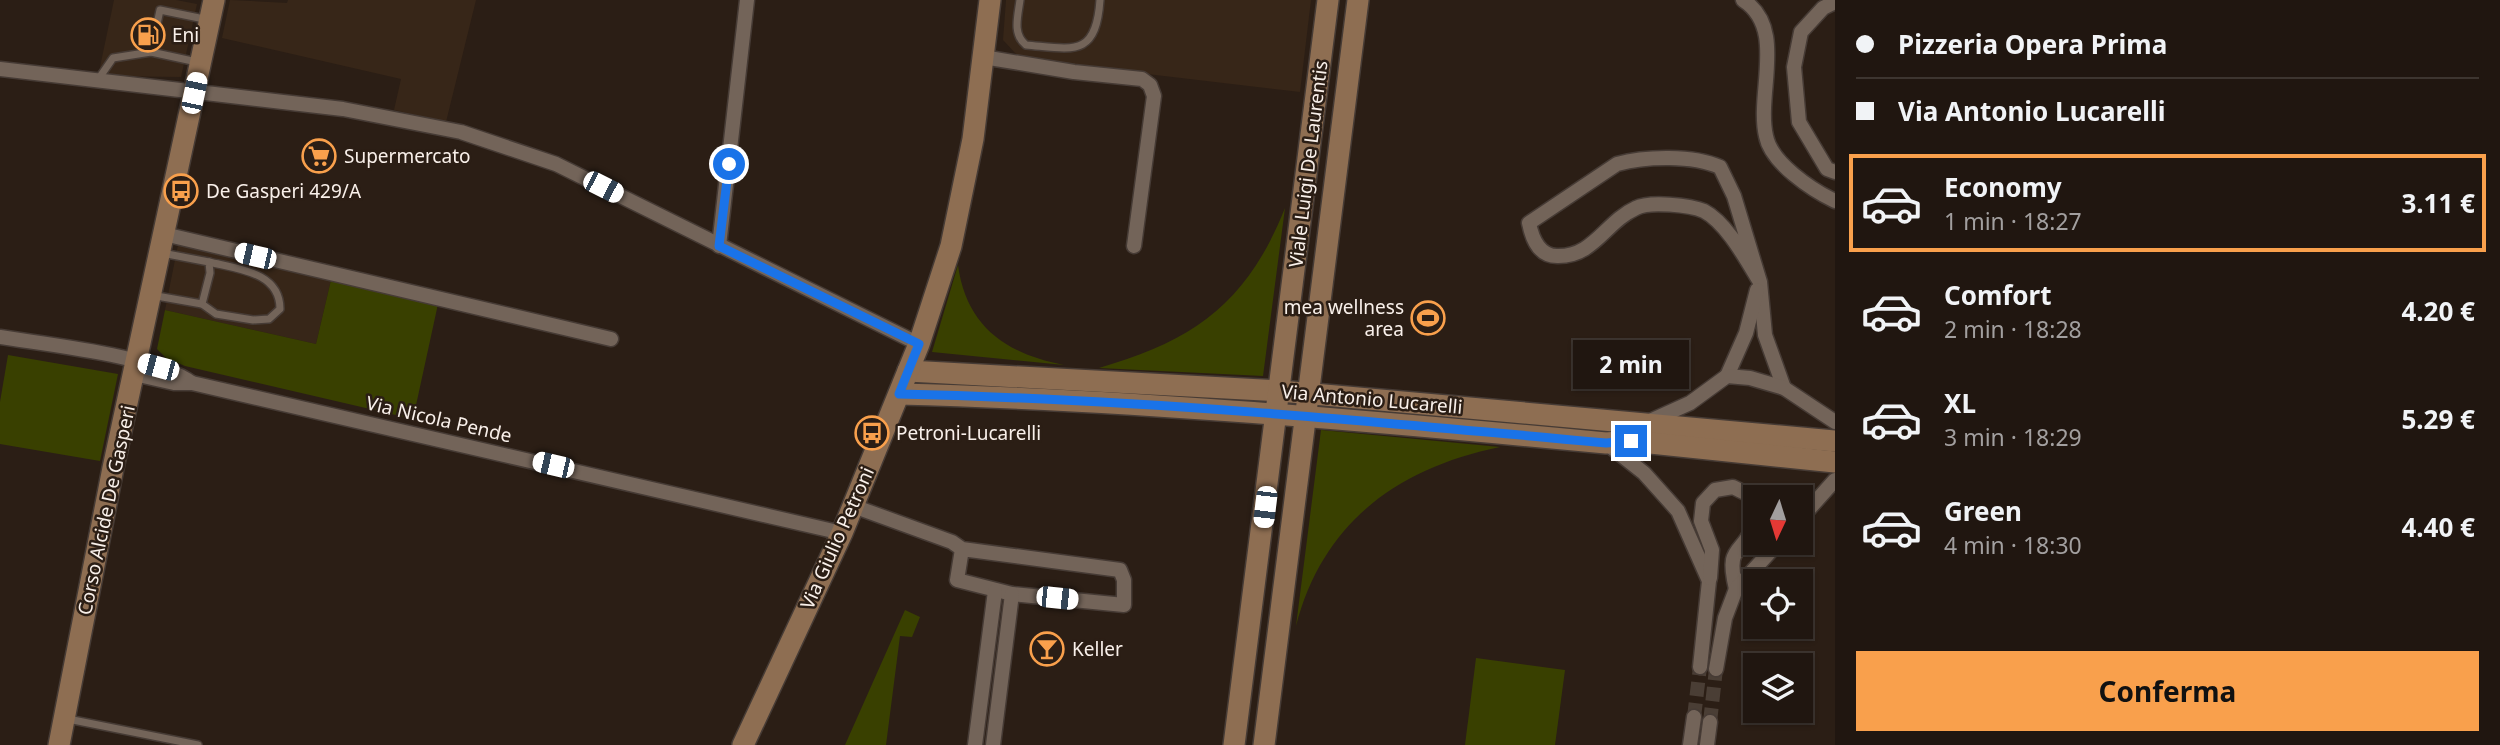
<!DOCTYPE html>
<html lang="it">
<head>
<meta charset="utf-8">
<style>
  :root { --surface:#201610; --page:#2d231e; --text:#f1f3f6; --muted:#a29f9f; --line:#3d3530; --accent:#f9a04c }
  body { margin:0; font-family:"Noto Sans",sans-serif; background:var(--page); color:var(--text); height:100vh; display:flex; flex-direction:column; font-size:26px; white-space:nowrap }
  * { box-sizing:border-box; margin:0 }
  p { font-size:23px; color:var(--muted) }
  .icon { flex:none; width:38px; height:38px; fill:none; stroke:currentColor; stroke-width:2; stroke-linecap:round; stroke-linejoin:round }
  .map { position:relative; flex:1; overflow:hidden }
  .panel { display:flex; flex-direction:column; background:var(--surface); width:665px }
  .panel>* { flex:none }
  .banner { display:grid; align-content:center; height:154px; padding:0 21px; background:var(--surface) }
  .needle { width:46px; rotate:184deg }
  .tools { position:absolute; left:1743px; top:485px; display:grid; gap:14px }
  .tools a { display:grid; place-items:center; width:70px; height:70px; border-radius:0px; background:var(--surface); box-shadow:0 2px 5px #0004,0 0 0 2px var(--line); font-size:35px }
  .end { position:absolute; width:32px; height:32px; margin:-16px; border:9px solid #1a73e8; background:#fff; box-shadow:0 0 0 4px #fff }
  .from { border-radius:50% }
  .bubble { position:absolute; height:49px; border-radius:0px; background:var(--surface); box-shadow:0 2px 5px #0004,0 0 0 2px var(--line); font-size:23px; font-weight:700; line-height:49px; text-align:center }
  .car { position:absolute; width:21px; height:42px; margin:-21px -10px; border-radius:9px; box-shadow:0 0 5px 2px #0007; background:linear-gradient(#fff 24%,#345 0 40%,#fff 0 76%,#345 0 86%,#fff 0) }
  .banner b { display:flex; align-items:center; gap:24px; height:66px; font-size:26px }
  .banner b+b { border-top:2px solid var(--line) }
  .banner i { width:18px; height:18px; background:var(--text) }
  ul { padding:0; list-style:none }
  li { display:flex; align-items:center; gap:21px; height:98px; margin:0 14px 10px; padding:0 7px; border:4px solid transparent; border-radius:0px }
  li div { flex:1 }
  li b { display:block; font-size:26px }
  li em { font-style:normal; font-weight:700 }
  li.on { border-color:var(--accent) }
  li>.icon { width:63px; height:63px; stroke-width:1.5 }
  .primary-button { display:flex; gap:14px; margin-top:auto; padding:14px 21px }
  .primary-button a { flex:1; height:80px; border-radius:0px; background:var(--accent); color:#111; font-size:28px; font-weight:700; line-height:80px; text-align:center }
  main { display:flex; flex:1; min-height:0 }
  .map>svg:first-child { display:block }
  .built { fill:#372618 }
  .green { fill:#394000 }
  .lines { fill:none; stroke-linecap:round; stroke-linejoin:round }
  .street-tunnel { stroke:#4a3e35; stroke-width:14; stroke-dasharray:14 7; stroke-linecap:butt }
  .lane-casing { stroke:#463b35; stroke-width:10 }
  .street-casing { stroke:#463b35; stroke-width:17 }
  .secondary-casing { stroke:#463b35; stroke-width:24 }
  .lane { stroke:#736459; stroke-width:7 }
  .street { stroke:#736459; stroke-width:14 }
  .secondary { stroke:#8e6e52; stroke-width:21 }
  .route { stroke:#1a73e8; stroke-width:9 }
  .labels { text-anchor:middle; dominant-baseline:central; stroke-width:5; stroke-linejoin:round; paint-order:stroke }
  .poi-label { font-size:19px; fill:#f9f0ea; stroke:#2b1e15; text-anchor:start }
  .street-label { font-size:19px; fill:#f9f0ea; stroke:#2b1e15 }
</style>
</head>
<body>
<main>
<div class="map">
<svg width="1835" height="745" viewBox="0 0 1835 745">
  <rect width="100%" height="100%" fill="#2b1e15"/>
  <g class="built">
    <polygon points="114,0 176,0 197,4 181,77 103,76 100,67"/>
    <polygon points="230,0 287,3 288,0 476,0 446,122 394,110 401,79 222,38"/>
    <polygon points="1006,0 1311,0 1300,92 1071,65 1017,55 1003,40"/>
    <polygon points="178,245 331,280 316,344 165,310"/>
  </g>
  <g class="green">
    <path d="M1285,208l-22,168 -164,-8c96,-28 148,-65 186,-160z"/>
    <path d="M958,265c8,61 48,89 106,100l-132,-13z"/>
    <polygon points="331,280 438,304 413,419 185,366 166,358 157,349 165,310 316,344"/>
    <polygon points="8,355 118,374 100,461 0,444 0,402"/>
    <path d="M1321,430l179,17c-102,21 -177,75 -204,179z"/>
    <polygon points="905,610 920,617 912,637 900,636 886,745 845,745"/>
    <polygon points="1476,658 1565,670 1555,745 1465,745"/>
  </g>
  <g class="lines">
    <g class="street-tunnel">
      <polyline points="1694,717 1700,667"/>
      <polyline points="1710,722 1716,669"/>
    </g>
    <defs>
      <g id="lane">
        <path d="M1020,0c-2,16 -8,34 6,45 47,4 70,13 74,-45"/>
        <polyline points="197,62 151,52 160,10 209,20"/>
        <polyline points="97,81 113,58 151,52"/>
        <polyline points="162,253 209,262 210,273 202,304"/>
        <path d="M151,295l51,9 14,10 37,6 16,-1 11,-10c0,-37 -42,-40 -71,-47"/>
        <polyline points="68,719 198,745"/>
      </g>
      <g id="street">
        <path d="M1743,0c44,28 13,93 23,136 5,27 46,54 69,65"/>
        <polyline points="1835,2 1823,8 1801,32 1794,67 1799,122 1827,169 1835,172"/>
        <polyline points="983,57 1074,72 1142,79 1150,85 1154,96 1134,246"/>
        <polyline points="0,69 343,109 461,132 556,164 919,344"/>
        <polyline points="164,234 611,339"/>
        <polyline points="719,246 747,0"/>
        <path d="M1760,282c-13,-21 -33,-59 -56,-71 -14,-6 -55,-10 -68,-3 -31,14 -42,49 -79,48 -18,0 -25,-18 -28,-33l88,-59c29,-8 76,-9 103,3l14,29 26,86 5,53 19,53"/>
        <path d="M0,337c49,8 156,19 192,46"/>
        <polyline points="134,374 174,383 192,383 842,533"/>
        <polyline points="1727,376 1746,333 1757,290"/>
        <polyline points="1648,422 1690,403 1727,376 1750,378 1784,388 1835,422"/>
        <polyline points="1606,443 1644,473 1678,511 1709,581 1700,667"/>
        <polyline points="853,506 952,542 962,549 1120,570 1124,580 1124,605 1012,594 957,580 962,549"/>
        <polyline points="1801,518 1835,480"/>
        <polyline points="1710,578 1712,550 1701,521 1703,503 1715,490 1733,487 1749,495 1755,506"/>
        <path d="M1736,589c-11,-46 6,-32 19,-66"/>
        <polyline points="1716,669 1725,618 1736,589 1779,542"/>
        <polyline points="975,745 995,591"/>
        <polyline points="993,745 1012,594"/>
        <polyline points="1690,745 1694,717"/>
        <polyline points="1707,745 1710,722"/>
      </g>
      <g id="secondary">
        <polyline points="908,371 1280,391 1835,441"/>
        <path d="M899,394c237,6 472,27 707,49l25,-2 204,21"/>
        <polyline points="59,745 113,468 214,0"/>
        <polyline points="743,745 842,533 919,344 951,246 973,139 990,0"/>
        <polyline points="1234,745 1328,0"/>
        <polyline points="1264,745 1358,0"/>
      </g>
    </defs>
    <use href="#lane" class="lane-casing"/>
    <use href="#street" class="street-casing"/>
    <use href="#secondary" class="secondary-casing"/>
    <use href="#lane" class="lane"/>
    <use href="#street" class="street"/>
    <use href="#secondary" class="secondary"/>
  </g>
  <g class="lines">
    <path class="route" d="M729,164l-10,82 200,98 -20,50c237,5 472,27 707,49l25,-2"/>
  </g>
  <defs>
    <symbol id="fuel-ring" viewBox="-11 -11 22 22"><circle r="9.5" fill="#2b1e15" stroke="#f9a04c" stroke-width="1.5"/><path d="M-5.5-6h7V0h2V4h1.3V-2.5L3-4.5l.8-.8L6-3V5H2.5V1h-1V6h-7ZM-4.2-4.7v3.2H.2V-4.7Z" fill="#f9a04c"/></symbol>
    <symbol id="supermarket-ring" viewBox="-11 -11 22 22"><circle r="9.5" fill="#2b1e15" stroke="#f9a04c" stroke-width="1.5"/><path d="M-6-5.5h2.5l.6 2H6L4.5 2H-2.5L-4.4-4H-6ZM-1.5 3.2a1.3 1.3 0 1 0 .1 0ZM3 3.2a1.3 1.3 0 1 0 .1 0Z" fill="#f9a04c"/></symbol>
    <symbol id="bus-ring" viewBox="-11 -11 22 22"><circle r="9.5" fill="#2b1e15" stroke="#f9a04c" stroke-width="1.5"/><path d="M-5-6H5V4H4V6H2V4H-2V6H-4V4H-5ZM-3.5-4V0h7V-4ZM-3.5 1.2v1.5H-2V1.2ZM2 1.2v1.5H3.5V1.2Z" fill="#f9a04c"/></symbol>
    <symbol id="stadium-ring" viewBox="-11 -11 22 22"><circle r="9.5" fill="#2b1e15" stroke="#f9a04c" stroke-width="1.5"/><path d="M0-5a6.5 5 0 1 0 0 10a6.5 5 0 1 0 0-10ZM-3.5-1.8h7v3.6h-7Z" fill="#f9a04c"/></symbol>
    <symbol id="bar-ring" viewBox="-11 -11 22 22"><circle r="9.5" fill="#2b1e15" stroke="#f9a04c" stroke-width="1.5"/><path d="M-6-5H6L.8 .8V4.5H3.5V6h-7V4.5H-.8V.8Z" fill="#f9a04c"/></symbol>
  </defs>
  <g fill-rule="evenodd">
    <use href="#fuel-ring" x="129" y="16" width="38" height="38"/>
    <use href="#supermarket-ring" x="300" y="137" width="38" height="38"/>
    <use href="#bus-ring" x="162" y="172" width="38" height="38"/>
    <use href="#stadium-ring" x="1409" y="299" width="38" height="38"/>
    <use href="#bus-ring" x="853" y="414" width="38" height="38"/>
    <use href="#bar-ring" x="1028" y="630" width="38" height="38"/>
  </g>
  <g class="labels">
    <g class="poi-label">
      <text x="172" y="35">Eni</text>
      <text x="344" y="156">Supermercato</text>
      <text x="206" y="191">De Gasperi 429/A</text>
      <text x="1404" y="307" text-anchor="end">mea wellness<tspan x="1404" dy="22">area</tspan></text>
      <text x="896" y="433">Petroni-Lucarelli</text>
      <text x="1072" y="649">Keller</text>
    </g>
    <g class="street-label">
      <text transform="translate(1308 164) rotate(-83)">Viale Luigi De Laurentis</text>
      <text transform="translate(1372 399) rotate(5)">Via Antonio Lucarelli</text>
      <text transform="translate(439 419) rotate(13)">Via Nicola Pende</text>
      <text transform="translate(106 510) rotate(-78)">Corso Alcide De Gasperi</text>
      <text transform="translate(837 538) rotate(-66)">Via Giulio Petroni</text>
    </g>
  </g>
</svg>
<div class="tools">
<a><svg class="needle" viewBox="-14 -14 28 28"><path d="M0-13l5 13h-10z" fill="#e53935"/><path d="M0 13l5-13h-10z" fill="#a29f9f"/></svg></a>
<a><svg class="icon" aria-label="locate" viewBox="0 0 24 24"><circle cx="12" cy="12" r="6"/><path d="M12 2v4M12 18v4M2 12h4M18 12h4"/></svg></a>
<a><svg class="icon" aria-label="layers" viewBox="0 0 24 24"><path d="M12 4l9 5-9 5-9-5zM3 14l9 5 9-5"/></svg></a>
</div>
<i class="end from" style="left:729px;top:164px"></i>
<i class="end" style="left:1631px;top:441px"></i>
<div class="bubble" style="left:1573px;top:340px;width:116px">2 min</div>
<i class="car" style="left:194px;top:93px;rotate:12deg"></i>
<i class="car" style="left:603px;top:187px;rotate:117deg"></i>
<i class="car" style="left:255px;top:256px;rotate:283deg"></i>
<i class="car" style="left:158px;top:367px;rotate:285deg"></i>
<i class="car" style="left:553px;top:465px;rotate:283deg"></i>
<i class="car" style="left:1265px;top:507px;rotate:187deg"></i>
<i class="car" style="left:1057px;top:598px;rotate:96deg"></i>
</div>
<section class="panel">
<div class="banner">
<b><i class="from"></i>Pizzeria Opera Prima</b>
<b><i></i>Via Antonio Lucarelli</b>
</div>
<ul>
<li class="on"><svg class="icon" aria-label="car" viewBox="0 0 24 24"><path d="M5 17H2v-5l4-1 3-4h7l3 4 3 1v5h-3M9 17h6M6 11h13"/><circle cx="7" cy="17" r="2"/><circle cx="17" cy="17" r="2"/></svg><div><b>Economy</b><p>1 min · 18:27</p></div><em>3.11 €</em></li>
<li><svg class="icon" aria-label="car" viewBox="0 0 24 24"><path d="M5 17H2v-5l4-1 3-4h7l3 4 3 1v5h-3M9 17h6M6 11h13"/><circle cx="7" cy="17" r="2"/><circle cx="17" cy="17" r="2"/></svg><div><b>Comfort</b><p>2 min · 18:28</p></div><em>4.20 €</em></li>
<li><svg class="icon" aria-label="car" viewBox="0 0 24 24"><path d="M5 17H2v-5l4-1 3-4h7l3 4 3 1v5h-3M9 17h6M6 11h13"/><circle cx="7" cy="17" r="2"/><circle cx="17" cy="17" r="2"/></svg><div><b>XL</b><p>3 min · 18:29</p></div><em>5.29 €</em></li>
<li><svg class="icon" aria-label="car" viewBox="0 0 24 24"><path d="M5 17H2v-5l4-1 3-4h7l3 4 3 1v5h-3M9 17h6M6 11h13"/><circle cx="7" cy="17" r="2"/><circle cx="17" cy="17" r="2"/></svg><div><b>Green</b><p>4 min · 18:30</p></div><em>4.40 €</em></li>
</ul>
<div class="primary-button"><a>Conferma</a></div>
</section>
</main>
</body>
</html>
